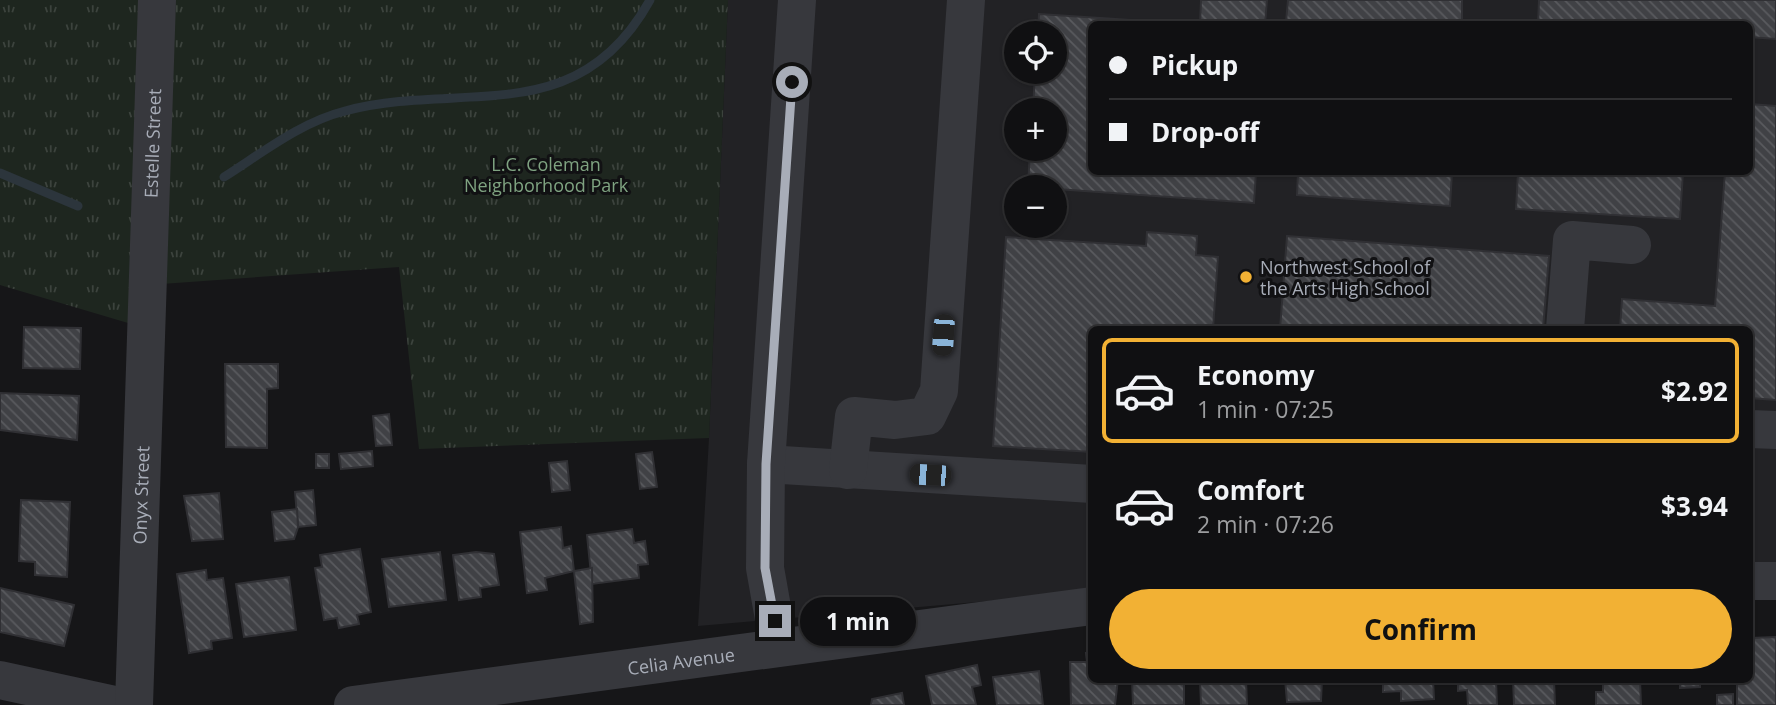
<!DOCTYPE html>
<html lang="en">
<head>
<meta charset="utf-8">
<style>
  :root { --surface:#101012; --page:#1e1e20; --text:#f1f3f6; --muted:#9c9d9f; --line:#303032; --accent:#f2b134 }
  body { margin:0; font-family:"Open Sans",sans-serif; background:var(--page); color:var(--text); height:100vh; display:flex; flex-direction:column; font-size:26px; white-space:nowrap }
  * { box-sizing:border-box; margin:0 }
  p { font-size:23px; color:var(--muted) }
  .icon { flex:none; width:38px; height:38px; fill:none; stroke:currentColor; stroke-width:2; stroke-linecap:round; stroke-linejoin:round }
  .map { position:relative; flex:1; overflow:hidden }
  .details { position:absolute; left:1088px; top:326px; width:665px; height:357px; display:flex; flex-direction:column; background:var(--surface); border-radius:10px; box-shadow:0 2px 5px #0004,0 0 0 2px var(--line) }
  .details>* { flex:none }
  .hud { position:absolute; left:1088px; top:21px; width:665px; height:154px; border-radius:10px; box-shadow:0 2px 5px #0004,0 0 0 2px var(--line); display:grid; align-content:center; height:154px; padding:0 21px; background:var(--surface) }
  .controls { position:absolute; left:1004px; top:21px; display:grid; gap:14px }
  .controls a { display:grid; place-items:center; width:63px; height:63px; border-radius:50%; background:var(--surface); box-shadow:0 2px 5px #0004,0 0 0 2px var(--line); font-size:35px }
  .end { position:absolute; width:32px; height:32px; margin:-16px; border:9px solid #a8adb8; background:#111; box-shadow:0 0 0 4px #111 }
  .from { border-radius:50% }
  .bubble { position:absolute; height:49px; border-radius:24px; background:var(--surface); box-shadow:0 2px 5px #0004,0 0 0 2px var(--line); font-size:23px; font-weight:700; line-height:49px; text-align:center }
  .car { position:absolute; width:21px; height:42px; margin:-21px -10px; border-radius:9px; box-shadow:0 0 5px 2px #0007; background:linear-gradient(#222 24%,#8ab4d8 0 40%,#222 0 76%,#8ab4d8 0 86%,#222 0) }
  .hud b { display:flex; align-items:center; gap:24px; height:66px; font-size:26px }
  .hud b+b { border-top:2px solid var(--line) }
  .hud i { width:18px; height:18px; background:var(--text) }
  ul { padding:12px 0 0; list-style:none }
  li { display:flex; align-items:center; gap:21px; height:105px; margin:0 14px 10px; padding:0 7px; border:4px solid transparent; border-radius:10px }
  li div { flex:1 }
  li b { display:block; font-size:26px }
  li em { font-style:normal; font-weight:700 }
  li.active { border-color:var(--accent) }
  li>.icon { width:63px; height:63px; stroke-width:1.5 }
  .cta { display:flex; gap:14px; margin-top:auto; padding:14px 21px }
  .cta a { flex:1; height:80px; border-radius:42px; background:var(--accent); color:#111; font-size:28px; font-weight:700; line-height:80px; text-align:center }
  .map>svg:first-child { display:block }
  .built { fill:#222225; fill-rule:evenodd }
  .park { fill:url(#park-tufts) }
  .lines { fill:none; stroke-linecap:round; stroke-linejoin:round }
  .stream { stroke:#2c353c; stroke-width:9 }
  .building { fill:url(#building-back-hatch); stroke:#303034; stroke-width:2 }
  .minor { stroke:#37383d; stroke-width:38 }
  .route { stroke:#a8adb8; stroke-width:9 }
  .poi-dot { fill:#f2b134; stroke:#111113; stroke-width:2.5 }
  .labels { text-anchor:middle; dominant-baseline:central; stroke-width:6; stroke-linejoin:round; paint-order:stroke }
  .street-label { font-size:18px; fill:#a8adb8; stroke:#111113 }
  .park-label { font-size:18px; fill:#7fa381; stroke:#111113 }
  .poi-label { font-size:18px; fill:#a8adb8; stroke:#111113; text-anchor:start }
</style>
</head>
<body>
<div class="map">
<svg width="1776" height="705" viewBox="0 0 1776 705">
  <defs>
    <pattern id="park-tufts" width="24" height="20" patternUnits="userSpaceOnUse" patternTransform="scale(1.75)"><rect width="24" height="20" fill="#1e261f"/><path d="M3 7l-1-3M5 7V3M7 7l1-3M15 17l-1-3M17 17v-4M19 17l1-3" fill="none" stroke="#3c433d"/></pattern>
    <pattern id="building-back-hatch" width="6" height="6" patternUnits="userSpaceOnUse" patternTransform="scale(1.75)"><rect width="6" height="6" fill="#404145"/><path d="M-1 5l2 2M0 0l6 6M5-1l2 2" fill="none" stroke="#595a5e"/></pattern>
  </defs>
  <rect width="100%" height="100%" fill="#161618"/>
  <path class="built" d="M728,0h1048v564l-26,1v-236h-658v263l-394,34 11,-188zM1092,24h658v148h-658zM1017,33h38v39h-38zM1017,110h38v39h-38zM1017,187h38v39h-38z"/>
  <polygon class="park" points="0,0 728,0 709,438 419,449 399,267 147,285 145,328 0,285"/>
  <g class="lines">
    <g class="stream">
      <polyline points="0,173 78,206"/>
      <path d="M224,177c38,-24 77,-55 121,-66 117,-31 232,21 305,-111"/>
    </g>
  </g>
  <g class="building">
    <polygon points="1201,0 1267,0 1265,24 1200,24"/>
    <polygon points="1288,0 1462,0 1462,24 1286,22"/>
    <polygon points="1539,0 1776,0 1776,39 1750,37 1750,24 1538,24"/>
    <polygon points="1039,14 1192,24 1092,24 1092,172 1256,172 1254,203 1028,187 1030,149 1055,149 1055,110 1033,110 1035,72 1055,72 1055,33 1038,33"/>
    <polygon points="1750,104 1776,106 1776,400 1750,398 1750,329 1620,329 1622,299 1715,306 1725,172 1750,172"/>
    <polygon points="1298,172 1452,172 1450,206 1297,195"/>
    <polygon points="1518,172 1683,172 1680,219 1516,209"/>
    <polygon points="1147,232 1197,236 1196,255 1218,257 1213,329 1092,329 1092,452 993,446 1006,237 1146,246"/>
    <polygon points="1287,236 1549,256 1543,329 1280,329"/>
    <polygon points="24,327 81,328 80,369 23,368"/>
    <polygon points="225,364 278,364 278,388 267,389 267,448 226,447"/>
    <polygon points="0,393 79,396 77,440 0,430"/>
    <polygon points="389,414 392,445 376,446 373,416"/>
    <polygon points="372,451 373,466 341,469 339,454"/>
    <polygon points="652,452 657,487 640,489 636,454"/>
    <rect x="316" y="454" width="13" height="14"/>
    <polygon points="567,461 570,490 552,492 549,463"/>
    <polygon points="313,490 316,525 298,527 295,492"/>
    <polygon points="219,493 223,539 192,541 184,496"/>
    <polygon points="21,500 70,502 67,577 35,575 35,562 19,561"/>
    <polygon points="297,509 298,527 294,539 275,541 272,512"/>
    <polygon points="561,527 563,548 571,546 574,571 545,578 547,590 527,593 520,532"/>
    <polygon points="632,529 634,543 645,541 648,564 638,565 639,578 592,584 587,535"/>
    <polygon points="360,549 371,612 357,615 359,624 339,628 337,618 324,620 315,568 322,567 320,555"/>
    <polygon points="440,552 446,600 389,607 382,559"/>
    <polygon points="476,552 494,554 499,585 480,588 481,597 459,600 453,555"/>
    <polygon points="592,568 593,622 580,624 574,571"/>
    <polygon points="206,570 207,580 223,578 232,638 211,641 212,649 189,653 177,574"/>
    <polygon points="289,577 296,630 244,637 236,584"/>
    <polygon points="0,588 74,605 64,646 0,632"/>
    <polygon points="1776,637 1776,705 1737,705 1737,679 1750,679 1751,638"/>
    <polygon points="1086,653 1092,653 1092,679 1118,679 1115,705 1071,705 1070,662 1087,662"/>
    <polygon points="977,665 981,685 972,687 976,705 932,705 926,676"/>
    <polygon points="1039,671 1043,705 997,705 993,677"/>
    <polygon points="1132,679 1184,679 1184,705 1133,705"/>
    <polygon points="1200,679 1246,679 1247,705 1201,705"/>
    <polygon points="1285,679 1322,679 1321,701 1287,702"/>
    <polygon points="1383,679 1433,679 1434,699 1401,701 1401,691 1383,692"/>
    <polygon points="1458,679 1496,679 1497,705 1468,705 1467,690 1458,691"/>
    <polygon points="1513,679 1554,679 1555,705 1514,705"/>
    <polygon points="1603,679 1640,679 1641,705 1596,705 1596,692 1603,692"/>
    <polygon points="1666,679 1711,679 1700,679 1700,687 1680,688 1680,681 1666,682"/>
    <polygon points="902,693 904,705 871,705 872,699"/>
    <polygon points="1733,694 1733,705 1717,705 1717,695"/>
  </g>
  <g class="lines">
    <g class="minor">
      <polyline points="1565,329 1572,240 1632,245"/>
      <polyline points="1750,429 1776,430"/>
      <polyline points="766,464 1092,484"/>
      <polyline points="848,470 854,416 895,420 927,416 939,391 966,0"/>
      <polyline points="1750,581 1776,581"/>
      <polyline points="779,647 765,568 766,464 797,0"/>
      <polyline points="0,680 115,705"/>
      <path id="s1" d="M134,705l23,-705"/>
      <path id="s2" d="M353,705l739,-99"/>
    </g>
  </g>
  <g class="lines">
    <polyline class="route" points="775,621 765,568 766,464 792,82"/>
  </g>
  <circle class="poi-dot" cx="1246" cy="277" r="7"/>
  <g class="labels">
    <g class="street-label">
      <text stroke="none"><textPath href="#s1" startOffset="562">Estelle Street</textPath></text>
      <text stroke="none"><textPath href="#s1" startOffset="210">Onyx Street</textPath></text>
      <text stroke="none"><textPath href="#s2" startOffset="331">Celia Avenue</textPath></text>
    </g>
    <g class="park-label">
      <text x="546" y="164">L.C. Coleman<tspan x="546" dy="21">Neighborhood Park</tspan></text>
    </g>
    <g class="poi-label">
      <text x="1260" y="267">Northwest School of<tspan x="1260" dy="21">the Arts High School</tspan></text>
    </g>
  </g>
</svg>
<div class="controls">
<a><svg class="icon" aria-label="locate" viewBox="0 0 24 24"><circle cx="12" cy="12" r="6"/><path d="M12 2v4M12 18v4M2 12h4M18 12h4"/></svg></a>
<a>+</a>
<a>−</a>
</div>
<i class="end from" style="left:792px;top:82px"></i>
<i class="end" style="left:775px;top:621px"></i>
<div class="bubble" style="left:800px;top:597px;width:116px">1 min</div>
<i class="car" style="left:943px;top:335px;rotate:184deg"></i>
<i class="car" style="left:930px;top:475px;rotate:273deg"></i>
<div class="hud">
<b><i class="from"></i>Pickup</b>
<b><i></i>Drop-off</b>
</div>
<section class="details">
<ul>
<li class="active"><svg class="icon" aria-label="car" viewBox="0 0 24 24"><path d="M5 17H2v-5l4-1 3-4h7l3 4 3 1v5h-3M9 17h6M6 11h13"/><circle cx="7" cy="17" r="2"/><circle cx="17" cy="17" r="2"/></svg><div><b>Economy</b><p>1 min · 07:25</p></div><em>$2.92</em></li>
<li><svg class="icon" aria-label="car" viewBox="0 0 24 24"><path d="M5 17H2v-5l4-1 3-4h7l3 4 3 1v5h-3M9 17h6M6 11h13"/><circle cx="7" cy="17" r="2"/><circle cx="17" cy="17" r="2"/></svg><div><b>Comfort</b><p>2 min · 07:26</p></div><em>$3.94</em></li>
</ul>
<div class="cta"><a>Confirm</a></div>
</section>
</div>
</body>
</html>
